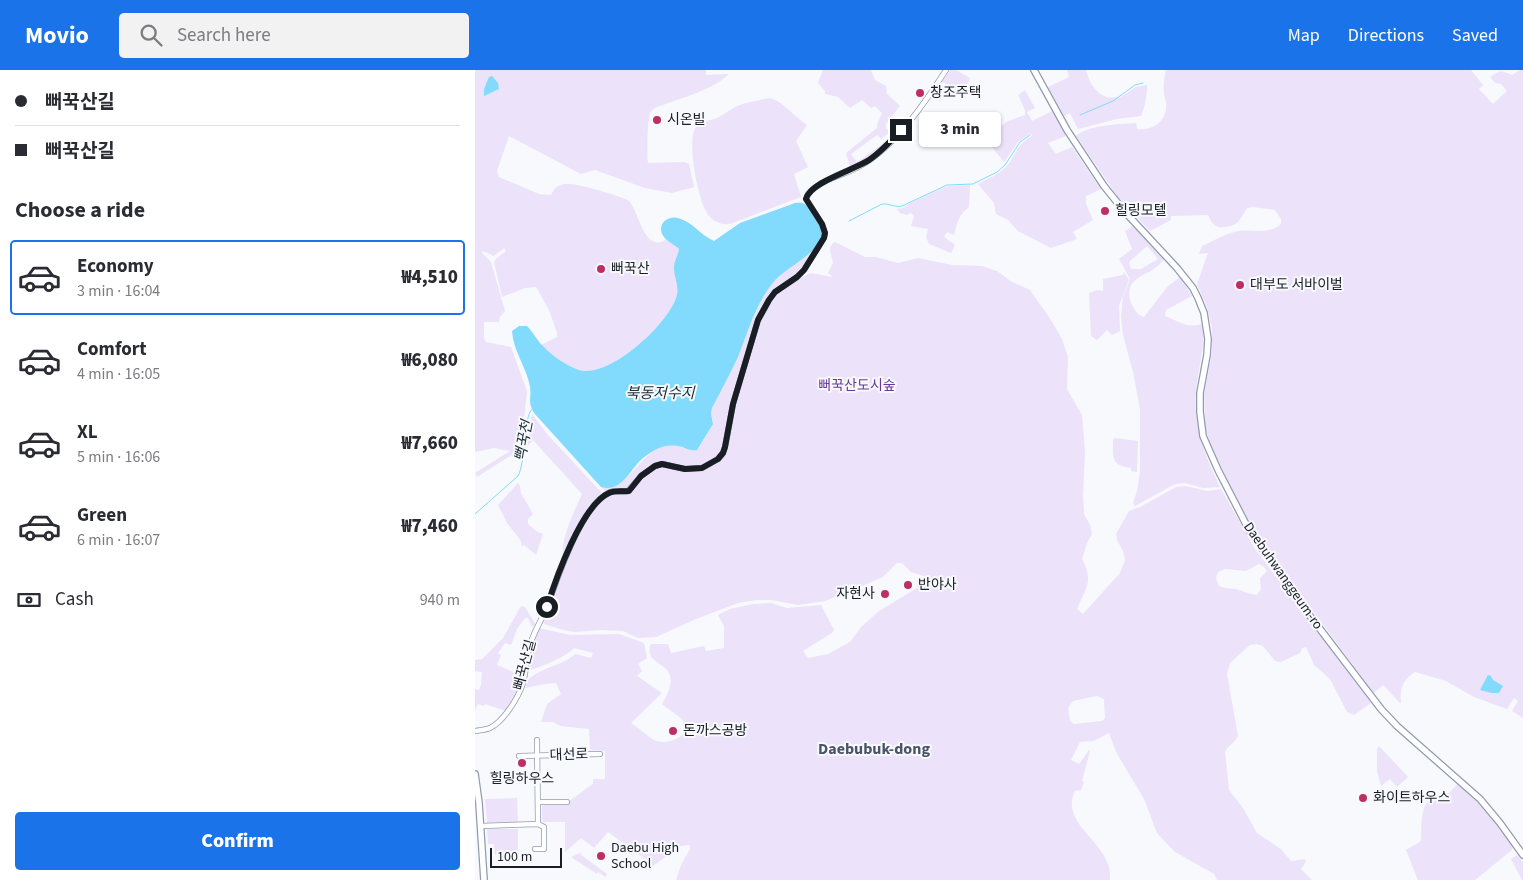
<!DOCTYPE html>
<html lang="en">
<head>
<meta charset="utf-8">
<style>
  :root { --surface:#fff; --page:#f2f2f3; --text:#2b2b33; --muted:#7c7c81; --line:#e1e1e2; --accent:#1a73e8 }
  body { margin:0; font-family:"Source Sans 3","Noto Sans KR",sans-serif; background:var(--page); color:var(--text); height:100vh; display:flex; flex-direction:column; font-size:19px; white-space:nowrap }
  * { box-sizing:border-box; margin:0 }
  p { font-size:16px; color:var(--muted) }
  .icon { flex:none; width:28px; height:28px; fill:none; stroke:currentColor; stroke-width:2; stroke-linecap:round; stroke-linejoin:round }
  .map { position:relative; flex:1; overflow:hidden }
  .panel { display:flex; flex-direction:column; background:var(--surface); width:475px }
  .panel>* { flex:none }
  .banner { display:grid; align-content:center; height:110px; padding:0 15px; background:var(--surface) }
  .scale { position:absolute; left:15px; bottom:12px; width:72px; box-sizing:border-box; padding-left:5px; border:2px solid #191d24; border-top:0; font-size:14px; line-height:18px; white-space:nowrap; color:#191d24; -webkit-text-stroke:4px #f7f9fd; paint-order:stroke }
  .end { position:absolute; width:22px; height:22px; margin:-11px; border:6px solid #191d24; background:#fff; box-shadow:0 0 0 2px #fff }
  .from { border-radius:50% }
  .bubble { position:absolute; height:35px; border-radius:5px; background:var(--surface); box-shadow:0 1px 4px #0004; font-size:16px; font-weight:800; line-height:35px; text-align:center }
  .banner b { display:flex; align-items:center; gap:18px; height:48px; font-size:19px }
  .banner b+b { border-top:1px solid var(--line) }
  .banner i { width:12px; height:12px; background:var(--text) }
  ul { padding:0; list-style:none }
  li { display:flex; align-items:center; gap:15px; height:75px; margin:0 10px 8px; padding:0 5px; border:2px solid transparent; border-radius:5px }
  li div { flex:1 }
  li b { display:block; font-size:19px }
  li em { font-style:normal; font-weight:800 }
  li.on { border-color:var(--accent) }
  li>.icon { width:45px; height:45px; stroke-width:1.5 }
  h2 { padding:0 15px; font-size:22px; line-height:60px }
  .pay { display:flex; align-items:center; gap:12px; height:55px; padding:0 15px; font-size:19px }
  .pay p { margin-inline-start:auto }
  .primary-button { display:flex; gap:10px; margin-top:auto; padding:10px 15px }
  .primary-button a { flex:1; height:58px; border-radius:5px; background:var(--accent); color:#fff; font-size:20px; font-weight:800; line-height:58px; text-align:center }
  header { display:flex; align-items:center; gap:30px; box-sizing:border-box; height:70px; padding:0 25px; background:var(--accent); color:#fff }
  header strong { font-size:24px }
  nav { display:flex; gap:28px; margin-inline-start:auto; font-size:18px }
  .search { width:350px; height:45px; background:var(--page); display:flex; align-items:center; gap:12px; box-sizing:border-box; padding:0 18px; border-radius:5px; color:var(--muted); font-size:19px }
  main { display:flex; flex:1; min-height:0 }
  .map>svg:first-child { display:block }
  .green { fill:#ece2f9; fill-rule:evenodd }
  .water { fill:#82dafc }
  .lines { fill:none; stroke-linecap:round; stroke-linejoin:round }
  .stream { stroke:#82dafc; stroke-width:1 }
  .street-casing { stroke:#919baf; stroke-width:6 }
  .secondary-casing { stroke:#919baf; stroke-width:8 }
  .street { stroke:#fff; stroke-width:4.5 }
  .secondary { stroke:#fff; stroke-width:5.5 }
  .route { stroke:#191d24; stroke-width:6 }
  .poi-dot { fill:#bc2f63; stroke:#f7f9fd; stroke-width:2 }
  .labels { text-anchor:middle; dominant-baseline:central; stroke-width:4; stroke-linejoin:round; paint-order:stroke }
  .poi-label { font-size:14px; fill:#191d24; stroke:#f7f9fd; text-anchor:start }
  .park-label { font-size:14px; fill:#6a3a99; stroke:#f7f9fd }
  .street-label { font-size:14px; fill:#191d24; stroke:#f7f9fd }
  .water-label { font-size:15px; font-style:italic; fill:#1a2e36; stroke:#f7f9fd }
  .quarter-label { font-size:16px; font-weight:bold; fill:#4b5466; stroke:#f7f9fd }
</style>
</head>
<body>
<header>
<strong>Movio</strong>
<div class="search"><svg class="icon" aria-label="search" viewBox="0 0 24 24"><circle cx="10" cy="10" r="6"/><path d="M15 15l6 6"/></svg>Search here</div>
<nav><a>Map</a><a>Directions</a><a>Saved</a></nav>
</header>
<main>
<section class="panel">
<div class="banner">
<b><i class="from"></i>뻐꾹산길</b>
<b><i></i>뻐꾹산길</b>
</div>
<h2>Choose a ride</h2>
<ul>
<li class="on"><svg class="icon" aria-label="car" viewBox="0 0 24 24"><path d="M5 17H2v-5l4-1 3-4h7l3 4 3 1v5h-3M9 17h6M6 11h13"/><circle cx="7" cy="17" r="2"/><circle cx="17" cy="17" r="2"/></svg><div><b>Economy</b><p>3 min · 16:04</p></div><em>₩4,510</em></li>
<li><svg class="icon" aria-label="car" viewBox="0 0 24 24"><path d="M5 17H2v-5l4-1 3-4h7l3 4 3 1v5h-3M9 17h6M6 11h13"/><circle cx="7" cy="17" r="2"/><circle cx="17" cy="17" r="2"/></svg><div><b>Comfort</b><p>4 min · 16:05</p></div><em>₩6,080</em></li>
<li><svg class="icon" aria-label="car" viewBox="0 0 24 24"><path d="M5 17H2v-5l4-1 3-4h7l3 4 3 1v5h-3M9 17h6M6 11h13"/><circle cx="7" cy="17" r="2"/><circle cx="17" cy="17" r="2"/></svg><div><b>XL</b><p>5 min · 16:06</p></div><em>₩7,660</em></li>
<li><svg class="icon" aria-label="car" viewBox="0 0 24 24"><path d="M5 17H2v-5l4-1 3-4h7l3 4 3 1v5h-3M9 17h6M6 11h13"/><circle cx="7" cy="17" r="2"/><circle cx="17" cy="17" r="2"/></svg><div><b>Green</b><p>6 min · 16:07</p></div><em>₩7,460</em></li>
</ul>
<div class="pay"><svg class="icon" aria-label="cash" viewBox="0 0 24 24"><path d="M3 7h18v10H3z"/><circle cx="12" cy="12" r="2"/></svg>Cash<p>940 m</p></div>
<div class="primary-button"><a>Confirm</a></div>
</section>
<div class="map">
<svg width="1048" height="810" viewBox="0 0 1048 810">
  <rect width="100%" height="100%" fill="#f7f9fd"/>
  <g class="green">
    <path d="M0,0h231v5l23,-1c-17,17 -52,25 -74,34 -3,2 -4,3 -5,6 -3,6 -3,43 -2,49l37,-1 4,2 5,23 -22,6 -27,-5 -50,-18 -14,4 -72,-38 -12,35 2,6 40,17 12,1 4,-7c3,-2 7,-4 11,-4 7,-2 58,13 63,17 10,10 15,54 38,38l4,2 8,8c-1,7 -5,15 -4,23 0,9 4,16 1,26 -8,26 -61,73 -89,73 -15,0 -36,-15 -46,-26l16,-8v-4l-8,-23 -13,-23 -11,1 -23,9 -8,-35 2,-3 10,-8 -2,-3 -10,8 -11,-5 -1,2 9,9 14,49 -5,6 -1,5h-15v16l2,4 25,5 16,44 -6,58 -44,28 -2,-4 35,-22 -16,-3 -19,4z"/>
    <path d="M348,0h48l4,10 11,6 1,8 13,12 -14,18v4l7,7 -1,3c-9,8 -30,29 -42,28l-4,-13 31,-25v-3l5,-12 -7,-7 -4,2 -9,-8 -12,8 -12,-11 -13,-3v-3l-7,-8zM414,63l3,4 -35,25 -6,-8 26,-19 4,4z"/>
    <polygon points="475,0 481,0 495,8 490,19 487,20 467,12"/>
    <path d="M592,0h19c3,14 14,31 31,27l2,1 17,-11 11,-2v6l-2,13 -4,12 -24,3 -39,10 -8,-16 -6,3 -16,-29 21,-10z"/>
    <path d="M691,0h305l12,15 -4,4 14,15 14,-13 -6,-7 -6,-1 -5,-6c11,-7 10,-7 22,-2l8,-5h3v648l-11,-7 6,-10 -4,-3 -7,11 -33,-12 -28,-16 -31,-9c-11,7 -16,16 -14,30l-1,1 -17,-18 -9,8 -116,-156 -18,-32 -30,-60 -5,-21 -1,-29 8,-42v-24l-5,-22 -10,-23 11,-31 -9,1 3,-8c12,-5 24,-13 37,-15 14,-2 30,4 42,-7v-5l-6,-9 -22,-3 -6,1c-3,4 -6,11 -9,14 -3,3 -8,4 -12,5 -11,2 -14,-3 -18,-12l-37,1v4l-21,11 -32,-34 -42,-61c12,-11 44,-12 60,-13l1,6c13,2 27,-5 29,-20 1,-5 -1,-10 -2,-15 -1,-8 0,-17 2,-24z"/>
    <path d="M550,20l10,18 -8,4 5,9 20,-10 14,25 -18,7 8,11 16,-7 29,42 -15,7v8l7,16 -20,12 4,7 -26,9 -33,-17 -10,-11 -12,-6 -2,-11 -16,-19c9,-5 20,-9 28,-17 9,-11 13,-25 26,-31l-1,-3 -13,9 -14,20 -16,-20v-6l20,-15 17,-6v-5l-7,-15z"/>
    <path d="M295,28c11,2 26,20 37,27l-11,16 12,26 -14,7 7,23 -71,27c-9,1 -19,-3 -23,-11 -9,-14 -21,-72 -11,-86 5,-6 14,-6 21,-9 8,-4 15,-10 23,-13 9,-3 21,-5 30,-7z"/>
    <path d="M495,115l-1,22c-10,7 -12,16 -15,28l-7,-3 -3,5 11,8 -4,8 -22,-9 -3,-7 2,-8 -17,-3 3,-10 -3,-3 -4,2 -7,-2 -3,-4 6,-1 7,-5 33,-15 7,-2z"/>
    <path d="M658,156l32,33c-5,5 -11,10 -16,13 -14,7 -24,12 -18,31 3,6 6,12 13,14l24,-31 12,-9 12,19 -26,14 -1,6c14,5 22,13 36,8l2,2c2,23 -5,43 -7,65 -3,35 9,65 24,96l-17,1 -18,-5 -10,1 -40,22 -2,-3 4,-12 3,-19v-63l-7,-37 -10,-37 -2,-18 2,-20 7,-18 -11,-20 13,-10 -7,-18zM672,176l11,13 -17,10h-10l-2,-7z"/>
    <path d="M347,166l-1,5 -16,25 -8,8 -15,11 -22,30 -29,89 -9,49 -6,6 -17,8 -44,-2 -24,23 -24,5 -6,-6c25,7 41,-37 64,-42 11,-2 21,6 32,5 4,-7 16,-22 16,-30 -1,-5 -3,-7 -1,-12 9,-17 18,-34 26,-52 10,-24 17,-47 32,-69 14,-22 40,-27 52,-51z"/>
    <path d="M360,172l30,15h11l22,6 20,-5 34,7 30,1 15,5 15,11 18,8 21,30 11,19 6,18 -1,32 15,26 3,37 -2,43 1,19 6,11 2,9 -5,9 -5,16c12,23 4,28 -5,50l6,5 37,-41 5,-13 -2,-9 -6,-11 -1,-6 13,-23 11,-4 36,-20 10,-1 21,5 14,-2 34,60 116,154 -17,12 -7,-3 -17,-33 -16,-14 -8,-18 -4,1 -2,5 -19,9 -6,-1 -12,-15 -7,-2 -6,1 -20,18 -3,11 11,62c-3,7 -11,10 -13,16l4,38 14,18 14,25 24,16 10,12 14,-2 1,2 -5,8 11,11h-95l-3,-6 -39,-22 -18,-19 -13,-34 -28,-47 -7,-19 -15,8 -14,1 -9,18 8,4 10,-14 1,1 -8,30 2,1 -3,8 -6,1c-17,35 39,52 35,89h-434l5,-15 9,-16v-4l-10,1 -31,23 -4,-10 -37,-27 -14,16 -13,-10 -16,14v-30h-22l-1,-1v-15l2,-1 21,-1 28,-20v-5h12v-28l-15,-1 -1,-21 -29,-3 -7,-4h-12l6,-18 14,-10 -5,-11 -11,1 -19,4c-3,-17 39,-22 49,-34l16,4 2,-5 -19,-5c-8,9 -35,20 -47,23l2,-20 10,-23 31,7 49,-1 25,9 3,15 -9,6 4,7 -5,5 25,17 -31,30c8,5 15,12 23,17 10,5 27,0 32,-10l-4,-11 -20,-15c28,-47 -21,-33 -11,-60h17l3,9 33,-7 2,5 18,-3v-22l-6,-11 12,-6 23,-5 18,-1 16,5 34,-3 13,25 -2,3 -29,18 5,7 20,-4 22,-12 11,-15 18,-16 51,-31v-2l-19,-6 -9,-9h-5l-14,14 -21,9 -11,-1 -10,4 -4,7 -12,5 -27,4 -27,-5h-14l-19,3 -42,16 -40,18 -18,1 -15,-7 -23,-1 -25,2 -12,-2 -19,-6 -1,-2c1,-21 42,-108 58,-122 8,-7 14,-8 24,-7l24,-23 13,-5 32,6 9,-1 16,-10 41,-140 10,-19 6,-8 22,-14 13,-6 22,4 -5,-4 5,-10c-1,-8 -7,-16 2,-21zM784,494l5,3 3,4 -7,7 1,11 -4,6c-8,-1 -14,-4 -21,-6 -6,-1 -10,0 -17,-3l-3,-8 2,-6 7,-3 21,2zM622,626l7,3 1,19 -3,3 -28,3 -4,-3 -2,-13 5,-7z"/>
    <polygon points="649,202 654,210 644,236 645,261 637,265 632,260 622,270 616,266 614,223 622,220 628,221 628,209 648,205"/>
    <path d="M57,344l15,20 57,61 -6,5 -35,60c-3,-21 11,-48 19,-66l-49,-54 -6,7z"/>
    <path d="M640,368l23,3 -1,31 -6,-1v-3c-20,-3 -18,-9 -18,-28z"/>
    <polygon points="43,413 45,416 46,423 58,444 53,449 53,454 61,461 68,464 61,485 49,475 47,477 46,471 32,453 23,435"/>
    <polygon points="46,536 50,537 61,555 57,557 53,548 50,548 42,559 36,575 30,573 23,583 26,585 22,595 41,603 45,593 49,595 45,617 31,641 10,634 9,636 3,634 0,640 0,619 4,620 6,615 7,602 0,601 0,590 7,589 28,568"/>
    <polygon points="904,676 933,707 922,717 915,709 906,716 902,701 902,679"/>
    <path d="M983,714l28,26 27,36 -1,4 -37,30h-57l-12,-30 15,-9c1,-13 -2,-38 13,-44 4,-2 8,-1 12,-2 4,-2 8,-8 12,-11z"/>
    <polygon points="42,728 43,752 12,753 10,729"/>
    <polygon points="12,759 43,759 43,782 20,785 19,774 13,774"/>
    <polygon points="107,782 105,784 132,804 130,807 123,802 122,804 96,787"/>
    <polygon points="1042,785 1048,792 1048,810 1047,810 1036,789"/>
  </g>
  <g class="water">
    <polygon points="17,6 23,13 24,19 9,26 9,19 14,7"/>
    <path d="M320,133c4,0 7,-1 11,2 6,5 17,21 16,29 -3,21 -38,33 -50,50 -17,22 -24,48 -34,73 -8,17 -17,34 -26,51l-1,5 2,11 -16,26c-6,1 -10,-1 -15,-3 -17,-4 -25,1 -39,11 -13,11 -21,35 -42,29l-67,-74c-7,-13 -2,-14 -4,-26 -3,-19 -17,-36 -18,-56l7,-5h8c7,7 10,15 17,21 8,9 23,19 35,23 30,9 89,-46 97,-72 4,-11 -2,-20 -2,-30 0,-7 4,-12 5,-19 -4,-4 -12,-8 -15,-12 -9,-12 4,-24 17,-18 13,5 21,17 33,22l26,-18z"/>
    <polygon points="1013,605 1016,606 1018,610 1028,616 1024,623 1017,623 1005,620"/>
  </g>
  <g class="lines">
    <g class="stream">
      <polyline points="605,45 638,31 660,15 668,13"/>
      <path d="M374,151l33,-17c7,-1 13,4 20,2l45,-21 26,-1 24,-12 8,-7 15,-23 10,-7"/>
      <path d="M0,444l43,-38c8,-15 5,-58 14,-67"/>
    </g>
    <defs>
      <g id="street">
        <path d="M0,661c5,-1 11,-1 15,-3 13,-6 29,-31 33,-45 4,-14 3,-28 8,-41 4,-12 11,-23 16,-35 11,-29 33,-101 63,-115 6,-2 12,0 18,-1l13,-15 14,-10 7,-2 23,5 17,-1 16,-9 5,-6 2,-6 8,-43 25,-84 11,-20 6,-8 22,-15 7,-7 20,-32 1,-5 -3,-9 -14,-22 -2,-3 2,-5c14,-16 36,-18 54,-29 34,-20 63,-62 84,-95"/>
        <polyline points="62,670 63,754"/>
        <polyline points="44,686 125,684"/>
        <polyline points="63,732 92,732"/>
        <polyline points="6,756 63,754 69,757 69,779 60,779"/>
      </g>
      <g id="secondary">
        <polyline points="559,0 592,60 629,116 650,142 702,198 718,218 723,228 729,243 733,269 732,285 725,323 725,342 728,366 743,400 774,460 832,542 906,639 922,656 1005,729 1025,753 1048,785"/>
        <polyline points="0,704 4,733 9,810"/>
      </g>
    </defs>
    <use href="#street" class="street-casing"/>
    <use href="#secondary" class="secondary-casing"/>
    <use href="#street" class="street"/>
    <use href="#secondary" class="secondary"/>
  </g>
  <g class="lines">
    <path class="route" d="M72,537c9,-29 35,-102 62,-114 7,-3 13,-1 20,-2l12,-15 14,-10 7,-2 23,5 17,-1 16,-9 5,-6 2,-6 8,-43 25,-84 11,-20 6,-8 22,-15 7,-7 20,-32 1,-5 -3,-9 -16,-25c4,-17 48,-29 63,-39 12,-8 22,-19 32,-30"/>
  </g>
  <g class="poi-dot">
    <circle cx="445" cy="23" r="5"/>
    <circle cx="182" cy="50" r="5"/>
    <circle cx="630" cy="141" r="5"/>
    <circle cx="126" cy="199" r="5"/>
    <circle cx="765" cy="215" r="5"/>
    <circle cx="433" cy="515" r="5"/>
    <circle cx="410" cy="524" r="5"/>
    <circle cx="198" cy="661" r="5"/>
    <circle cx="47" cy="693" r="5"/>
    <circle cx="888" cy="728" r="5"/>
    <circle cx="126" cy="786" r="5"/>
  </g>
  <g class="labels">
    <g class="poi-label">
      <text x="455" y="23">창조주택</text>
      <text x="192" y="50">시온빌</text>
      <text x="640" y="141">힐링모텔</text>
      <text x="136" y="199">뻐꾹산</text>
      <text x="775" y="215">대부도 서바이벌</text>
      <text x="443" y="515">반야사</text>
      <text x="400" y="524" text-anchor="end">자현사</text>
      <text x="208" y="661">돈까스공방</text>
      <text x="47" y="709" text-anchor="middle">힐링하우스</text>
      <text x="898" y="728">화이트하우스</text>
      <text x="136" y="778">Daebu High<tspan x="136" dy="16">School</tspan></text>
    </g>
    <g class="park-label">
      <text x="382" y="316">뻐꾹산도시숲</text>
    </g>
    <g class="street-label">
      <text transform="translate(808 506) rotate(55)">Daebuhwanggeum-ro</text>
      <text transform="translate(50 595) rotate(-75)">뻐꾹산길</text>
      <text transform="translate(94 685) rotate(-2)">대선로</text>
    </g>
    <g class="water-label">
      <text x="185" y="323">북동저수지</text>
      <text transform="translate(49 371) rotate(-80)">뻑꾹천</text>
    </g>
    <g class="quarter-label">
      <text x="399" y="679">Daebubuk-dong</text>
    </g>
  </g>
</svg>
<div class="scale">100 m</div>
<i class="end from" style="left:72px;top:537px"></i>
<i class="end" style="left:426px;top:60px"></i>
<div class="bubble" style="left:444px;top:42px;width:82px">3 min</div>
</div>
</main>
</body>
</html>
